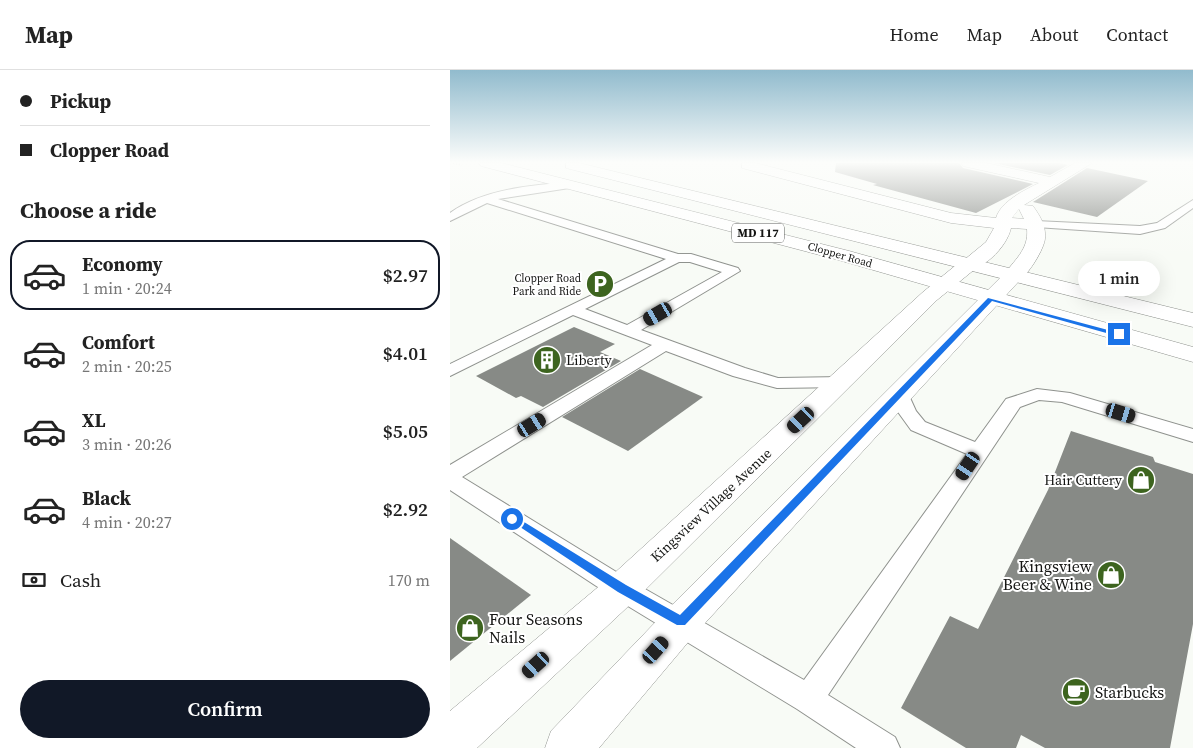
<!DOCTYPE html>
<html lang="en">
<head>
<meta charset="utf-8">
<style>
  :root { --surface:#fff; --page:#f6f6f6; --text:#222; --muted:#767676; --line:#e0e0e0; --accent:#111827 }
  body { margin:0; font-family:"Source Serif 4",serif; background:var(--page); color:var(--text); height:100vh; display:flex; flex-direction:column; font-size:19px; white-space:nowrap }
  * { box-sizing:border-box; margin:0 }
  p { font-size:16px; color:var(--muted) }
  .icon { flex:none; width:28px; height:28px; fill:none; stroke:currentColor; stroke-width:2; stroke-linecap:round; stroke-linejoin:round }
  .map { position:relative; flex:1; overflow:hidden }
  .sheet { display:flex; flex-direction:column; background:var(--surface); width:450px }
  .sheet>* { flex:none }
  .guide { display:grid; align-content:center; height:110px; padding:0 20px; background:var(--surface) }
  .end { position:absolute; width:22px; height:22px; margin:-11px; border:6px solid #1a73e8; background:#fff; box-shadow:0 0 0 2px #fff }
  .from { border-radius:50% }
  .bubble { position:absolute; height:35px; border-radius:18px; background:var(--surface); box-shadow:0 5px 20px #0002; font-size:16px; font-weight:600; line-height:35px; text-align:center }
  .car { position:absolute; width:15px; height:30px; margin:-15px -8px; border-radius:6px; box-shadow:0 0 4px 1px #0007; background:linear-gradient(#222 24%,#8ab4d8 0 40%,#222 0 76%,#8ab4d8 0 86%,#222 0) }
  .guide b { display:flex; align-items:center; gap:18px; height:48px; font-size:19px }
  .guide b+b { border-top:1px solid var(--line) }
  .guide i { width:12px; height:12px; background:var(--text) }
  ul { padding:0; list-style:none }
  li { display:flex; align-items:center; gap:15px; height:70px; margin:0 10px 8px; padding:0 10px; border:2px solid transparent; border-radius:20px }
  li div { flex:1 }
  li b { display:block; font-size:19px }
  li em { font-style:normal; font-weight:600 }
  li.active { border-color:var(--accent) }
  li>.icon { width:45px; height:45px; stroke-width:1.5 }
  h2 { padding:0 20px; font-size:22px; line-height:60px }
  .pay { display:flex; align-items:center; gap:12px; height:55px; padding:0 20px; font-size:19px }
  .pay p { margin-inline-start:auto }
  .button { display:flex; gap:10px; margin-top:auto; padding:10px 20px }
  .button a { flex:1; height:58px; border-radius:30px; background:var(--accent); color:#fff; font-size:20px; font-weight:600; line-height:58px; text-align:center }
  header { display:flex; align-items:center; gap:30px; box-sizing:border-box; height:70px; padding:0 25px; background:var(--surface); border-bottom:1px solid var(--line) }
  header strong { font-size:24px }
  nav { display:flex; gap:28px; margin-inline-start:auto; font-size:18px }
  main { display:flex; flex:1; min-height:0 }
  .map>svg:first-child { display:block }
  .building { fill:#878a86 }
  .lines { fill:none; stroke-linecap:round; stroke-linejoin:round }
  .lane-casing { stroke:#8f928e; stroke-width:2 }
  .street-casing { stroke:#8f928e; stroke-width:1 }
  .secondary-casing { stroke:#8f928e; stroke-width:1 }
  .primary-casing { stroke:#8f928e; stroke-width:1 }
  .path { stroke:#90928e; stroke-width:2; stroke-dasharray:1 2; stroke-linecap:butt }
  .lane { fill:#fff; fill-rule:evenodd }
  .street { fill:#fff; fill-rule:evenodd }
  .secondary { fill:#fff; fill-rule:evenodd }
  .primary { fill:#fff; fill-rule:evenodd }
  .route { fill:#1a73e8 }
  .labels { text-anchor:middle; dominant-baseline:central; stroke-width:4; stroke-linejoin:round; paint-order:stroke }
  .far-street-label { font-size:11px; fill:#151614; stroke:#fff }
  .far-poi-label { font-size:11px; fill:#151614; stroke:#fff; text-anchor:end }
  .shield { fill:#fff; stroke:#5b5c5a; stroke-width:1 }
  .shield-label { font-size:12px; font-weight:bold; fill:#151614 }
  .poi-label { font-size:14px; fill:#151614; stroke:#fff; text-anchor:start }
  .street-label { font-size:14px; fill:#151614; stroke:#fff }
  .near-poi-label { font-size:16px; fill:#151614; stroke:#fff; text-anchor:start }
</style>
</head>
<body>
<header>
<strong>Map</strong>
<nav><a>Home</a><a>Map</a><a>About</a><a>Contact</a></nav>
</header>
<main>
<section class="sheet">
<div class="guide">
<b><i class="from"></i>Pickup</b>
<b><i></i>Clopper Road</b>
</div>
<h2>Choose a ride</h2>
<ul>
<li class="active"><svg class="icon" aria-label="car" viewBox="0 0 24 24"><path d="M5 17H2v-5l4-1 3-4h7l3 4 3 1v5h-3M9 17h6M6 11h13"/><circle cx="7" cy="17" r="2"/><circle cx="17" cy="17" r="2"/></svg><div><b>Economy</b><p>1 min · 20:24</p></div><em>$2.97</em></li>
<li><svg class="icon" aria-label="car" viewBox="0 0 24 24"><path d="M5 17H2v-5l4-1 3-4h7l3 4 3 1v5h-3M9 17h6M6 11h13"/><circle cx="7" cy="17" r="2"/><circle cx="17" cy="17" r="2"/></svg><div><b>Comfort</b><p>2 min · 20:25</p></div><em>$4.01</em></li>
<li><svg class="icon" aria-label="car" viewBox="0 0 24 24"><path d="M5 17H2v-5l4-1 3-4h7l3 4 3 1v5h-3M9 17h6M6 11h13"/><circle cx="7" cy="17" r="2"/><circle cx="17" cy="17" r="2"/></svg><div><b>XL</b><p>3 min · 20:26</p></div><em>$5.05</em></li>
<li><svg class="icon" aria-label="car" viewBox="0 0 24 24"><path d="M5 17H2v-5l4-1 3-4h7l3 4 3 1v5h-3M9 17h6M6 11h13"/><circle cx="7" cy="17" r="2"/><circle cx="17" cy="17" r="2"/></svg><div><b>Black</b><p>4 min · 20:27</p></div><em>$2.92</em></li>
</ul>
<div class="pay"><svg class="icon" aria-label="cash" viewBox="0 0 24 24"><path d="M3 7h18v10H3z"/><circle cx="12" cy="12" r="2"/></svg>Cash<p>170 m</p></div>
<div class="button"><a>Confirm</a></div>
</section>
<div class="map">
<svg width="743" height="678" viewBox="0 0 743 678">
  <rect width="100%" height="100%" fill="#f8fbf6"/>
  <g class="building">
    <polygon points="386,93 509,93 513,98 583,114 526,143 423,115 427,114 385,102"/>
    <polygon points="544,93 610,93 618,95 600,105"/>
    <polygon points="637,98 698,111 647,147 583,132"/>
    <polygon points="124,257 165,274 150,282 171,291 93,337 71,326 66,328 26,306"/>
    <polygon points="190,299 253,327 178,381 112,347"/>
    <polygon points="621,361 703,387 705,392 743,404 743,554 720,678 595,678 571,665 566,678 516,678 451,638 500,546 528,559 598,420"/>
    <polygon points="0,468 81,525 0,591"/>
  </g>
  <g class="lines">
    <defs>
      <g id="lane">
        <path d="M122,112l4,1v4l-78,12 180,55h13l47,14 2,3 -99,59 104,38 33,10 65,-1 6,1 3,4 -3,4 -6,1 -66,1 -44,-12 -67,-25 -204,126 169,104 173,99 163,-226 -56,-24 -13,-18 -7,-19 3,-4h12l10,22 9,11 50,20 31,-43 31,-10 33,4 123,36v13l-131,-40 -23,-2 -19,7 -192,288 67,42 5,11h-44l-59,-39 -184,-112 -163,-107v-25l202,-120 -79,-30 -123,61v-12l216,-105 -179,-56 -37,18v-8c33,-24 82,-28 122,-31zM229,192h11l32,10 -95,53 -42,-16z"/>
        <polygon points="743,130 743,138 715,158 690,164 586,157 580,154 586,151 690,156 707,153"/>
      </g>
      <path id="street" d="M292,93h13l196,50 45,5c5,-17 29,-28 43,-35l-76,-17 -2,-3h25l64,14 25,-14h17l-68,42 9,1c7,10 13,19 12,32 0,10 -18,39 -27,43 -4,1 -8,0 -12,-1l-3,-4c11,-16 26,-26 24,-47l-16,-1c-4,19 -30,46 -50,41l-3,-4 28,-23 8,-14 -43,-5 -209,-55zM569,139l5,10 -12,-1z"/>
      <g id="secondary">
        <polygon points="518,189 525,191 528,195 525,199 487,230 185,530 27,678 0,678 0,641 159,508 473,222 511,191"/>
        <polygon points="563,200 570,202 573,206 570,210 245,564 149,678 95,678 101,661 217,540 556,202"/>
      </g>
      <g id="primary">
        <polygon points="29,93 51,93 399,181 743,277 743,292 385,189 31,96"/>
        <polygon points="116,93 129,93 743,243 743,257 116,98"/>
      </g>
    </defs>
    <use href="#lane" class="lane-casing"/>
    <use href="#street" class="street-casing"/>
    <use href="#secondary" class="secondary-casing"/>
    <use href="#primary" class="primary-casing"/>
    <polyline class="path" points="3,93 12,95"/>
    <use href="#lane" class="lane"/>
    <use href="#street" class="street"/>
    <use href="#secondary" class="secondary"/>
    <use href="#primary" class="primary"/>
  </g>
  <linearGradient id="sky" x2="0" y2="1"><stop stop-color="#91bbcd"/><stop offset="0.49" stop-color="#fcfdfb"/><stop offset="1" stop-color="#fcfdfb" stop-opacity="0"/></linearGradient>
  <rect width="743" height="188" fill="url(#sky)"/>
  <polygon class="route" points="538,228 673,264 667,266 542,231 235,555 227,555 168,522 58,449 62,446 66,447 176,515 230,545"/>
  <defs>
    <symbol id="parking-disc" viewBox="-11 -11 22 22"><circle r="9.5" fill="#3d641f" stroke="#fff"/><path d="M-3.5-5.5H1a3.5 3.5 0 0 1 0 7H-1V5.5H-3.5ZM-1-3.4V-.6H.8a1.4 1.4 0 0 0 0-2.8Z" fill="#fff"/></symbol>
    <symbol id="building-disc" viewBox="-11 -11 22 22"><circle r="9.5" fill="#3d641f" stroke="#fff"/><path d="M-4-6H4V6H1V3H-1V6H-4ZM-2.5-4.3h1.7v1.8h-1.7ZM.8-4.3h1.7v1.8H.8ZM-2.5-1h1.7V.8h-1.7ZM.8-1h1.7V.8H.8Z" fill="#fff"/></symbol>
    <symbol id="shop-disc" viewBox="-11 -11 22 22"><circle r="9.5" fill="#3d641f" stroke="#fff"/><path d="M-5-2.5h2.3a2.7 3.5 0 0 1 5.4 0H5L5.5 6h-11ZM-1.5-2.5h3a1.5 2.3 0 0 0-3 0Z" fill="#fff"/></symbol>
    <symbol id="cafe-disc" viewBox="-11 -11 22 22"><circle r="9.5" fill="#3d641f" stroke="#fff"/><path d="M-5.5-4.5H6V0H3Q3 3.5 0 3.5H-2.5Q-5.5 3.5-5.5 0ZM3-3.2v2h1.7v-2ZM-6 4.5H4V6H-6Z" fill="#fff"/></symbol>
  </defs>
  <g fill-rule="evenodd">
    <use href="#parking-disc" x="134" y="198" width="32" height="32"/>
    <use href="#building-disc" x="81" y="274" width="32" height="32"/>
    <use href="#shop-disc" x="675" y="394" width="32" height="32"/>
    <use href="#shop-disc" x="645" y="489" width="32" height="32"/>
    <use href="#shop-disc" x="4" y="542" width="32" height="32"/>
    <use href="#cafe-disc" x="610" y="606" width="32" height="32"/>
  </g>
  <g class="labels">
    <g class="far-street-label">
      <text transform="translate(390 185) rotate(16)">Clopper Road</text>
    </g>
    <g class="far-poi-label">
      <text x="131" y="208">Clopper Road<tspan x="131" dy="13">Park and Ride</tspan></text>
    </g>
    <rect class="shield" x="282" y="153.5" width="52" height="19" rx="4"/>
    <g class="shield-label">
      <text x="308" y="163">MD 117</text>
    </g>
    <g class="poi-label">
      <text x="116" y="290">Liberty</text>
      <text x="672" y="410" text-anchor="end">Hair Cuttery</text>
    </g>
    <g class="street-label">
      <text transform="translate(261 435) rotate(-43)">Kingsview Village Avenue</text>
    </g>
    <g class="near-poi-label">
      <text x="642" y="496" text-anchor="end">Kingsview<tspan x="642" dy="18">Beer &amp; Wine</tspan></text>
      <text x="39" y="549">Four Seasons<tspan x="39" dy="18">Nails</tspan></text>
      <text x="645" y="622">Starbucks</text>
    </g>
  </g>
</svg>
<i class="end from" style="left:62px;top:449px"></i>
<i class="end" style="left:669px;top:264px"></i>
<div class="bubble" style="left:628px;top:191px;width:82px">1 min</div>
<i class="car" style="left:208px;top:244px;rotate:240deg"></i>
<i class="car" style="left:671px;top:343px;rotate:107deg"></i>
<i class="car" style="left:351px;top:350px;rotate:227deg"></i>
<i class="car" style="left:82px;top:355px;rotate:59deg"></i>
<i class="car" style="left:518px;top:396px;rotate:214deg"></i>
<i class="car" style="left:206px;top:580px;rotate:42deg"></i>
<i class="car" style="left:86px;top:595px;rotate:228deg"></i>
</div>
</main>
</body>
</html>
